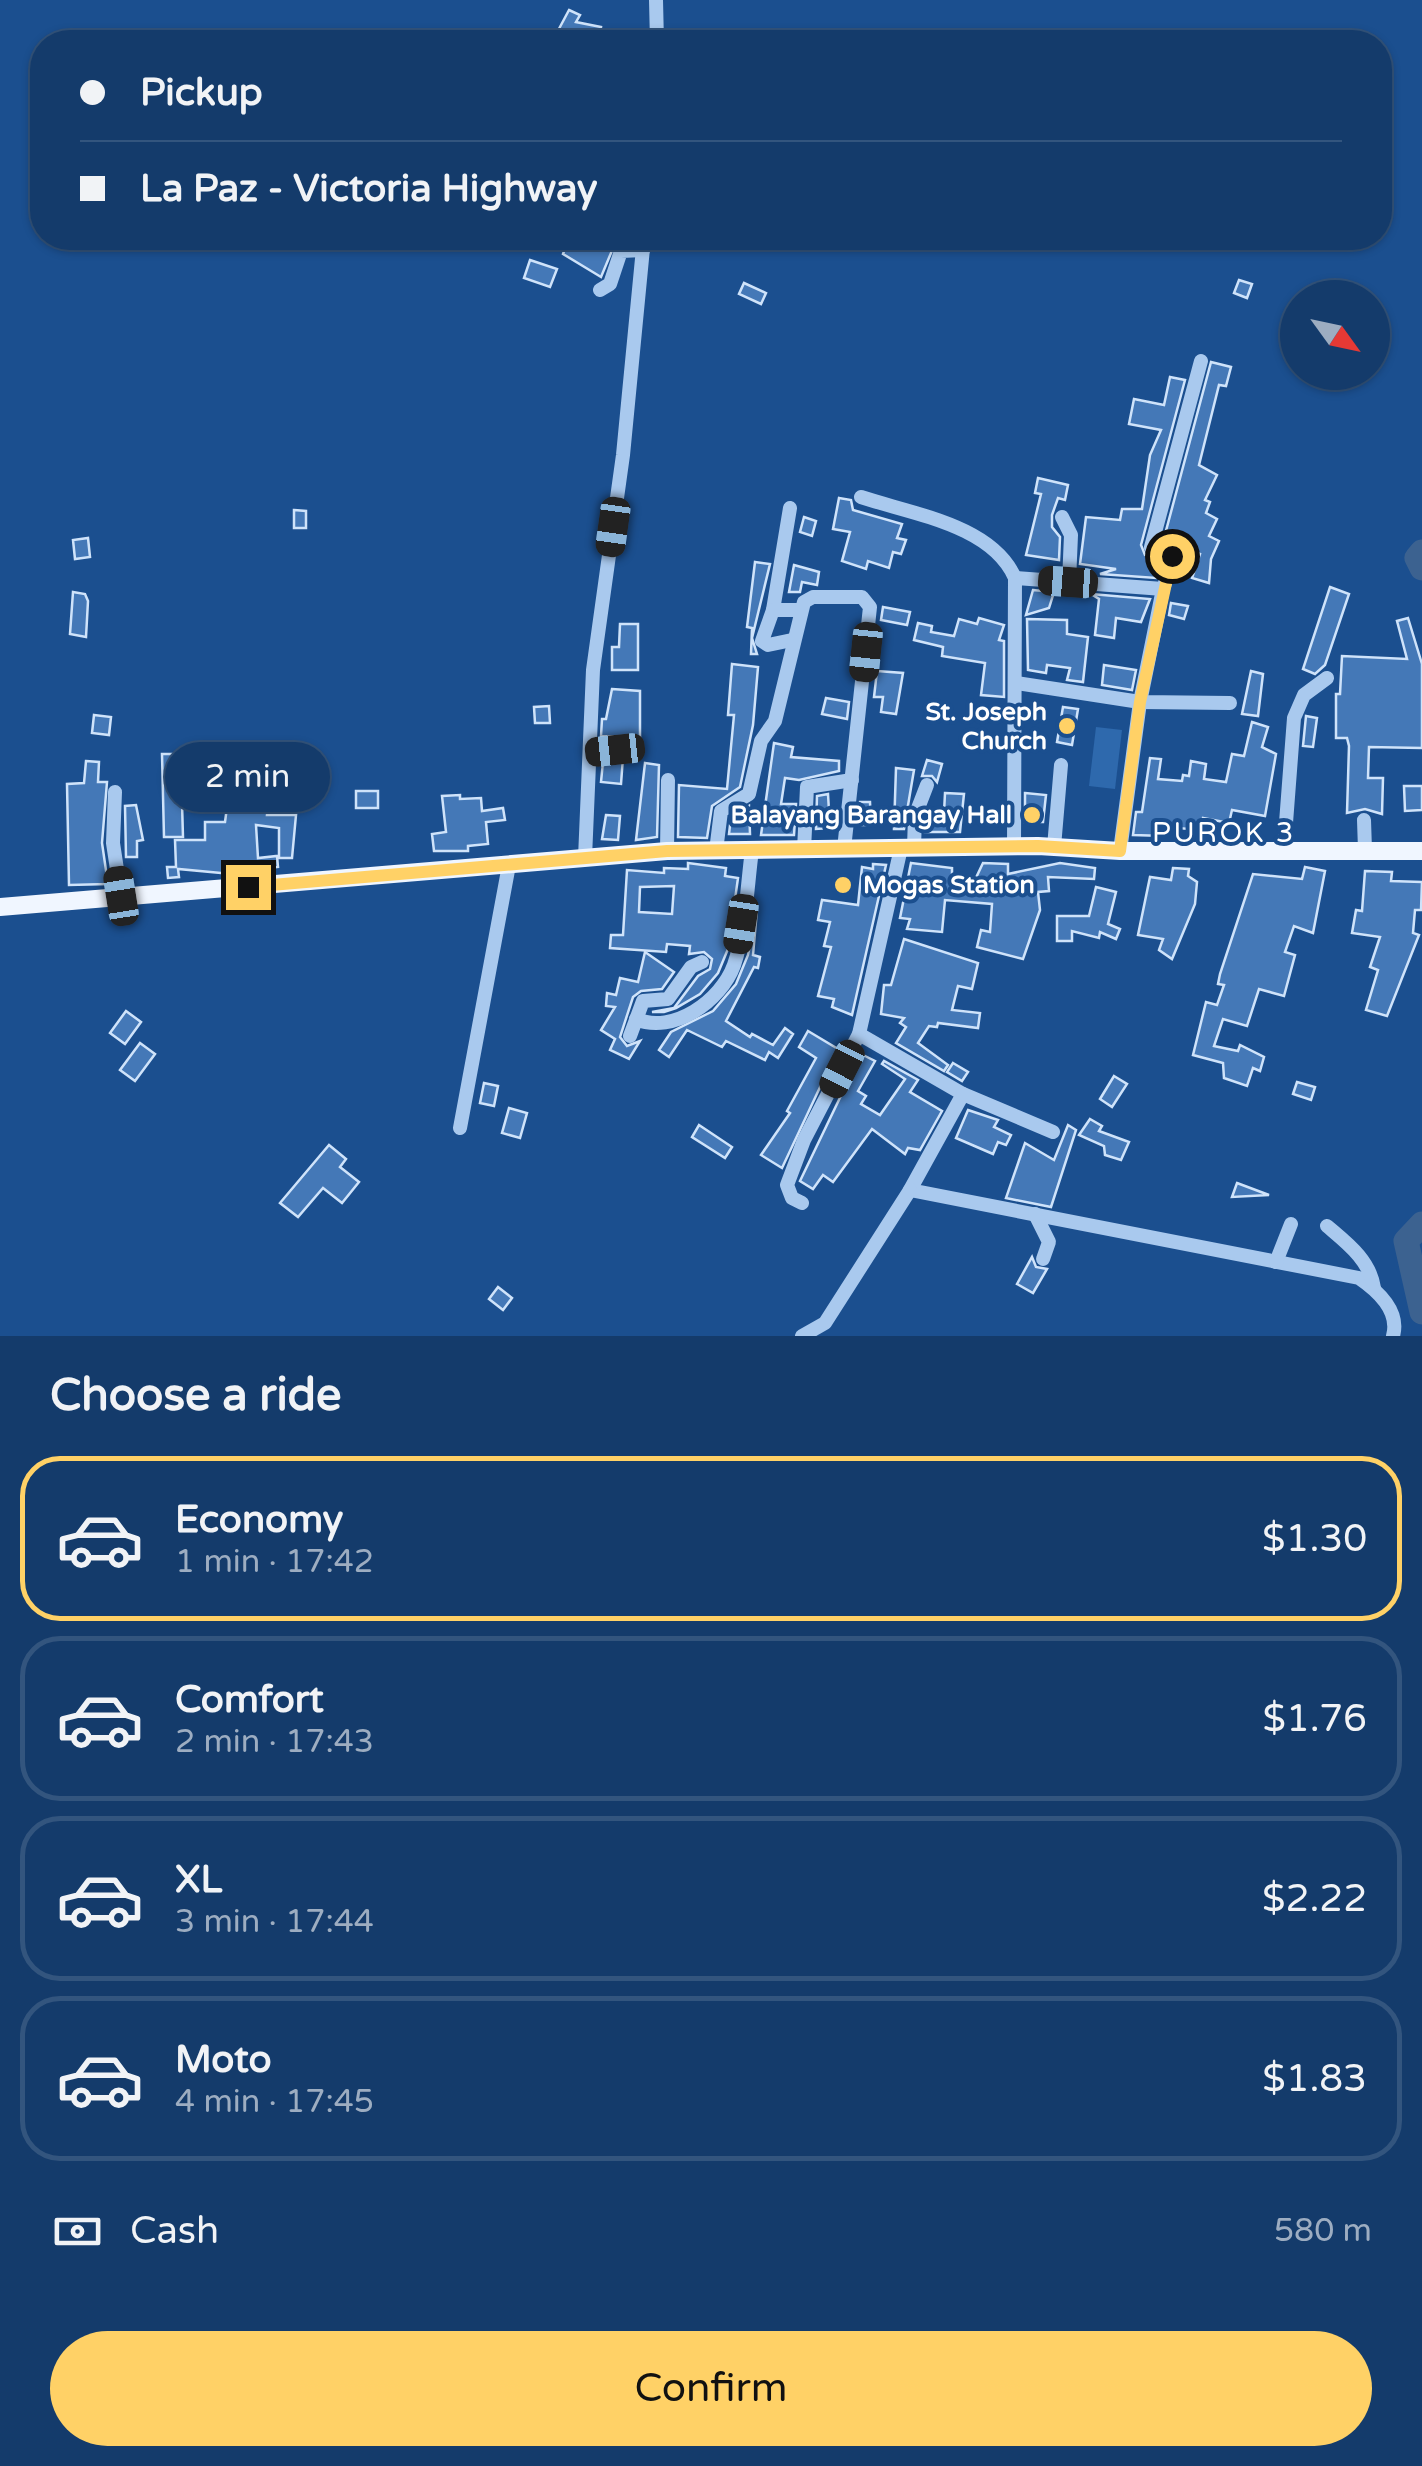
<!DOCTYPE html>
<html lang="en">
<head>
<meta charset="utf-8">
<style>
  :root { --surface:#143b6b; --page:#214673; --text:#f1f3f6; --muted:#9dadc1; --line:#33557e; --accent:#ffd166 }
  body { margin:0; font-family:"Varela Round",sans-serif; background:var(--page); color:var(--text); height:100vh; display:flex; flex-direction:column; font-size:38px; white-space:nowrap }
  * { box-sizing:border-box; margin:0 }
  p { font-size:32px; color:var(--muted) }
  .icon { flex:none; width:55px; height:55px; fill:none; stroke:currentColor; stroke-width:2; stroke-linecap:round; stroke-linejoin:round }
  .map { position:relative; height:1336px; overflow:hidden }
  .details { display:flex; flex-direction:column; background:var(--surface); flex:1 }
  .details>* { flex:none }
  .top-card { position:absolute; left:30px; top:30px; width:1362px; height:220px; border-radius:40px; box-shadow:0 2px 8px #0004,0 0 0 2px var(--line); display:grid; align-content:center; height:220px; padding:0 50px; background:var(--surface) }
  .needle { width:65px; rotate:123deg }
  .controls { position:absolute; left:1280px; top:280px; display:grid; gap:20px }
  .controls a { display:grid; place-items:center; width:110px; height:110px; border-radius:50%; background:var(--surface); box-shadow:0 2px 8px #0004,0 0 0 2px var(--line); font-size:50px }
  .end { position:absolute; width:45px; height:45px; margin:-22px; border:12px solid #ffd166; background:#111; box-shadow:0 0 0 5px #111 }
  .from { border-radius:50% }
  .bubble { position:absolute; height:70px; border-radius:35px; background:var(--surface); box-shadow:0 2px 8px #0004,0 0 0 2px var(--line); font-size:32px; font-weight:600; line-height:70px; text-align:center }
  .car { position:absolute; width:30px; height:60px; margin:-30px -15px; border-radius:12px; box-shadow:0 0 8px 2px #0007; background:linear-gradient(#222 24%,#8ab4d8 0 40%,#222 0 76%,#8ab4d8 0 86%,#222 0) }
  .top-card b { display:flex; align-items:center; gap:35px; height:95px; font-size:38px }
  .top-card b+b { border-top:2px solid var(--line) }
  .top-card i { width:25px; height:25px; background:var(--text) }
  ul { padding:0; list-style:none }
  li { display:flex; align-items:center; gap:30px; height:165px; margin:0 20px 15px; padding:0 30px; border:5px solid var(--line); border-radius:40px }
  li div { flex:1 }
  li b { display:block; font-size:38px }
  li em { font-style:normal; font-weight:600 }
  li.active { border-color:var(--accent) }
  li>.icon { width:90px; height:90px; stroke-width:1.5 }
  h2 { padding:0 50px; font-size:45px; line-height:120px }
  .pay { display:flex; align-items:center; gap:25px; height:110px; padding:0 50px; font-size:38px }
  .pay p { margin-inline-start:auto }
  .action { display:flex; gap:20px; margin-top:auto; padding:20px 50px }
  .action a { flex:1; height:115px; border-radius:60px; background:var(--accent); color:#111; font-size:40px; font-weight:600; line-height:115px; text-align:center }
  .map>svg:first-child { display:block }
  .green { fill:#2e69ad }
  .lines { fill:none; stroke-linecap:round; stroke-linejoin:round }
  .river { stroke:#3c6290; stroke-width:25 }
  .building { fill:#4478b7; stroke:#cfe3fa; stroke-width:2.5; fill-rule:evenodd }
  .minor { stroke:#a9c9ee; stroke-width:14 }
  .major { stroke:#f0f6ff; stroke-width:18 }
  .route { stroke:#ffd166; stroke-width:12 }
  .poi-dot { fill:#ffd166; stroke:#1b4f8f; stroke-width:4 }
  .labels { text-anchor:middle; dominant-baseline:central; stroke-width:8; stroke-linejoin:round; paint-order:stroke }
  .poi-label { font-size:25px; font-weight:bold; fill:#fff; stroke:#1b4f8f; text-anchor:end }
  .neighbourhood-label { font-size:28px; letter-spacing:2.5px; fill:#fff; stroke:#1b4f8f }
</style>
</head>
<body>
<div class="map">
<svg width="1422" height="1336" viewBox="0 0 1422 1336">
  <rect width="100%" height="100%" fill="#1b4f8f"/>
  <polygon class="green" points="1096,727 1122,730 1115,789 1089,786"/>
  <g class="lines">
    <g class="river">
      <polyline points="1422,552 1417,558 1422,568"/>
      <polyline points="1422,1224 1406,1241 1422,1312"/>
    </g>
  </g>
  <g class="building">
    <polygon points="569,10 580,15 576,22 601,27 599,38 573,35 569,42 552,42"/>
    <polygon points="585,238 616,241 601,277 563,254 567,243 580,247"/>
    <polygon points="530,260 557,269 550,287 524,278"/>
    <polygon points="1239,280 1252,284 1247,298 1234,293"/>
    <polygon points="744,283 766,293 761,304 739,294"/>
    <polygon points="1211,362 1231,367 1226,386 1219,385 1199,465 1217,475 1205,500 1210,502 1206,513 1217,519 1209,536 1219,541 1211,559 1209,583 1192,578 1200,554 1171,541 1170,546 1163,542"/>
    <polygon points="1170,377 1185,380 1141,545 1145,555 1160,565 1156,578 1100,574 1116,569 1080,564 1086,517 1120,520 1122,509 1142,509 1150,455 1161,430 1129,424 1134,399 1164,405"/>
    <polygon points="1038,478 1068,485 1065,500 1058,498 1052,515 1052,527 1060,537 1059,560 1026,555 1041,494 1035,493"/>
    <polygon points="839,498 851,500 853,510 902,524 897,538 906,540 901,554 893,552 889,568 868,561 866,569 842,561 850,532 833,529"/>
    <polygon points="294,510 306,511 306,528 294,528"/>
    <polygon points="804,517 816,521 812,536 800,532"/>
    <polygon points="88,538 90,557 75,559 73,540"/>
    <polygon points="755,562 770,564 752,638 757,654 751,654 752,628 747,627"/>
    <polygon points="794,565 819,572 817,585 802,582 800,592 789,592"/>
    <polygon points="1330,587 1349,594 1325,665 1315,674 1303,669"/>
    <polygon points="1033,590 1054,592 1049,608 1026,615"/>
    <polygon points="73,592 85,594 88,601 86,637 70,634"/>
    <polygon points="1091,594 1150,599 1141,622 1116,618 1114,638 1095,635 1099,599"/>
    <polygon points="1171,603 1188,606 1184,619 1169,615"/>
    <polygon points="883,607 910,612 907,625 881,620"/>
    <polygon points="979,618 1004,625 999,640 1004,641 1004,697 981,695 985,663 942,656 943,647 914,640 918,623 932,626 931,632 954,636 959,619 977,624"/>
    <polygon points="1408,618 1422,664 1422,748 1369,747 1368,778 1383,778 1382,814 1365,809 1347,813 1349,746 1347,738 1336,738 1336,694 1340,694 1342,656 1407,659 1397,621"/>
    <polygon points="1027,619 1067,620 1067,634 1088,637 1083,682 1067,680 1070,668 1047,665 1046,673 1028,670"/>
    <polygon points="620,624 638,624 638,670 612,670 612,647 619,647"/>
    <polygon points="732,664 758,667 753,725 740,787 712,806 707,838 678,837 679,785 727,789 734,715 728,715"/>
    <polygon points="1104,665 1136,670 1132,690 1102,685"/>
    <polygon points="877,671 903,673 896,714 881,712 883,697 874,697"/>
    <polygon points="1251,671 1263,674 1258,716 1242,714"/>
    <polygon points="612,689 640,691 640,738 601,736 602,719 606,719"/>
    <polygon points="826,698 849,702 847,719 822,714"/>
    <polygon points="549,706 550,723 535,723 534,707"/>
    <polygon points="1063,707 1078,709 1072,745 1057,742"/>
    <polygon points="94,715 111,717 109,735 92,733"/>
    <polygon points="1306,716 1317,718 1313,747 1303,746"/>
    <polygon points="1252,722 1268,727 1262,747 1276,754 1265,816 1232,810 1229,823 1203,818 1201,830 1166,827 1165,836 1133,835 1136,812 1142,812 1150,758 1161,759 1158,779 1182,781 1183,775 1189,776 1191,761 1206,764 1204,779 1226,782 1232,754 1244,756"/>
    <polygon points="774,743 793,747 791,757 839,761 839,771 799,780 785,778 781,804 796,804 794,835 761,835"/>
    <polygon points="285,746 297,747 296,756 302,757 300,789 289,789 286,768 242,767 243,803 268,806 267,815 296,815 292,858 279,858 279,828 256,825 258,858 277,856 278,867 221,873 178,869 179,877 168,878 167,867 176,867 175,840 205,840 205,822 225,822 235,749 285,751"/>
    <polygon points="162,754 175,754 176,778 195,778 194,804 182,803 183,837 164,837"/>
    <polygon points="623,757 621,784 601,782 603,762"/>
    <polygon points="927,760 942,764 937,782 932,776 922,776"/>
    <polygon points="86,761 99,762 98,782 107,782 102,843 108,884 69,885 67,784 84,783"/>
    <polygon points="645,763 659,765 657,837 636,840"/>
    <polygon points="896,768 914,770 904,829 894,829"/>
    <polygon points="1404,786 1422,786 1422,810 1405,811"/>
    <rect x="356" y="791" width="22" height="17"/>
    <polygon points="945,793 964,794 960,832 925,832 926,820 937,820 937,813 944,813"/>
    <polygon points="1025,793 1046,795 1043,822 1025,822"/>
    <polygon points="828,794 830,828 816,829 817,796"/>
    <polygon points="460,795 460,799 481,798 482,811 503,808 505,820 486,822 488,844 468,846 468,851 434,851 432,834 446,832 442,796"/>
    <polygon points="860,802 870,802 871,825 857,825"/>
    <polygon points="136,805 143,840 137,841 137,857 126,857 125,806"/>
    <polygon points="749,806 750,834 729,834 731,817"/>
    <polygon points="606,815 620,816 618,840 602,839"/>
    <path d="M688,863l38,5 -1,8 13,2 -10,71 -10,24 -18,21 -24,14 -12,4h-12l22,-4 24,-32 12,-7 2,-10 -8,-7 -15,2 1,-8 -23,-2 -1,8 -56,-4 1,-13h12l4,-65 37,3v-5l24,1zM674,886l-2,28 -33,-2 1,-25z"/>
    <polygon points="911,863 952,868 952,880 973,884 983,863 1008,864 1008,874 1060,863 1095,868 1094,879 1048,877 1049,891 1038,892 1040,910 1023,959 977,947 981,930 990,932 992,904 945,900 942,932 907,929 910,919 900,918"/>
    <polygon points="873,864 886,865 852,1015 832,1007 834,999 818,996 831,947 824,946 830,922 818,920 822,900 858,905 862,867 873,869"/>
    <polygon points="1305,867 1325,871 1313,933 1294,926 1285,952 1295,955 1284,996 1259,989 1247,1026 1223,1019 1214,1046 1238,1051 1240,1045 1264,1057 1260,1071 1253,1068 1247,1086 1224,1078 1223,1063 1193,1055 1206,1002 1217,1005 1224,985 1218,984 1220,974 1253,874 1302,879"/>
    <polygon points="1173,868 1189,869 1188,876 1197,882 1195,904 1172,959 1159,950 1163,939 1138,935 1150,877 1171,880"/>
    <polygon points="1365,871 1392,872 1391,881 1422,882 1421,910 1415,910 1413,933 1419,935 1387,1016 1366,1010 1378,970 1370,967 1380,937 1352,933 1356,910 1362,911"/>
    <polygon points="1096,887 1116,892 1108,924 1120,929 1116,939 1100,932 1099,938 1072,931 1072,941 1057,941 1057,916 1089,916"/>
    <polygon points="757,910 753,955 760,957 758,968 754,967 726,1021 750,1037 752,1034 773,1045 785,1028 793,1034 778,1058 769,1052 765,1060 726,1041 722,1047 687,1030 669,1057 659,1050 671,1032 713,1011 736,984 748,955"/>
    <polygon points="904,939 978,963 972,989 958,986 952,1010 980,1013 978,1028 938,1023 937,1027 929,1026 918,1043 948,1065 944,1071 896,1043 906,1027 900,1023 904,1018 881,1014 884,985 891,985"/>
    <polygon points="645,952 674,972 662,989 641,991 633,997 620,1037 627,1046 640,1041 629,1059 610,1050 615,1039 601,1030 615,1007 606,1006 607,993 616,995 620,978 638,982"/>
    <polygon points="126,1011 141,1022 125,1044 110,1033"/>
    <polygon points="808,1031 838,1049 782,1168 761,1155 790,1113 787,1111 816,1058 799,1047"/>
    <polygon points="140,1043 155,1054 135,1081 120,1070"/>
    <polygon points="861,1054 875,1061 858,1091 866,1096 861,1104 880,1115 905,1079 882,1064 884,1061 918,1080 910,1092 942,1111 920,1150 908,1148 905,1154 872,1129 833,1182 823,1175 813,1189 800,1181"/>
    <polygon points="953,1063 968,1072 962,1081 947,1072"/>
    <polygon points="1114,1076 1127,1084 1112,1107 1100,1099"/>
    <polygon points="1297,1082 1315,1087 1311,1100 1293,1094"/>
    <polygon points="484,1083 498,1086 494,1106 480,1103"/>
    <polygon points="509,1108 527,1113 520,1138 502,1133"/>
    <polygon points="968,1110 998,1120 994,1127 1011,1135 1006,1145 998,1142 993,1154 956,1138"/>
    <polygon points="1090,1119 1102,1126 1099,1131 1129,1142 1121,1160 1105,1155 1104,1146 1079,1135"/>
    <polygon points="699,1125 732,1147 725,1158 692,1137"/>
    <polygon points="1068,1125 1076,1130 1051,1207 1006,1198 1025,1143 1054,1160"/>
    <polygon points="329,1145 346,1159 340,1167 359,1182 342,1203 323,1188 298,1217 280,1203"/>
    <polygon points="1237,1183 1269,1195 1232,1197"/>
    <polygon points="1032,1257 1036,1267 1047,1269 1033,1293 1017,1284"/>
    <polygon points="498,1287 512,1298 503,1310 489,1299"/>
  </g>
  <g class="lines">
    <g class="minor">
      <polyline points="656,0 657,42"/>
      <polyline points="600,290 610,284 621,251 643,250"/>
      <path d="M861,497c51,17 131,28 154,81"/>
      <polyline points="1062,517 1071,535 1069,582"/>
      <polyline points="1163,589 1173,560 1151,547 1201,361"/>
      <polyline points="773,610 790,508"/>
      <polyline points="792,640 768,645 762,641 773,610 801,610"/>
      <polyline points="1016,683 1140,702 1230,703"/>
      <polyline points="590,752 615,750"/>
      <polyline points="115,792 113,843 121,896"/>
      <polyline points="1364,820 1365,850"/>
      <polyline points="1014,847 1015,578 1163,589 1140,702 1120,851"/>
      <polyline points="1054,847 1061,765"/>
      <polyline points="914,848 915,816 927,785"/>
      <polyline points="1284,849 1294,718 1304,695 1327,678"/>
      <polyline points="804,850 807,787 852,780"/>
      <polyline points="667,851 668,780"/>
      <polyline points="716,851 721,811 749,794 761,741 775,721 804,602 813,597 862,597 870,607 844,849"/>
      <polyline points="585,858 593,670 623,455 644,238"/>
      <path d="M636,1019c37,16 85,-18 98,-54 12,-35 13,-78 18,-115"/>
      <path d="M859,1034l104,60 -53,96 449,88c19,13 41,33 34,58"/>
      <polyline points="630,1036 643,1001 668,999 691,967 702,962"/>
      <polyline points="963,1094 1053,1132"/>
      <polyline points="460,1128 509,865"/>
      <polyline points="802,1203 792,1198 787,1185 804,1140 859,1034 901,848"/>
      <polyline points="1035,1214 1049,1242 1043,1259"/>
      <path d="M1327,1226c20,17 43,34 47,62"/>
      <polyline points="1276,1262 1291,1224"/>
      <polyline points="802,1336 825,1323 910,1190"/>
    </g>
    <polyline class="major" points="0,907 667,851 1038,846 1120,851 1422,851"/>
  </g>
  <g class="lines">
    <polyline class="route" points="248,887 667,851 1038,846 1120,851 1140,702 1172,556"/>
  </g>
  <g class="poi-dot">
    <circle cx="1067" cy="726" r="10"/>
    <circle cx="1032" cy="815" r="10"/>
    <circle cx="843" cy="885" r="10"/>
  </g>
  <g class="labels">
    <g class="poi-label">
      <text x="1047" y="712">St. Joseph<tspan x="1047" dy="29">Church</tspan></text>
      <text x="1012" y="815">Balayang Barangay Hall</text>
      <text x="863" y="885" text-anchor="start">Mogas Station</text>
    </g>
    <g class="neighbourhood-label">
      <text x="1224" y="833">PUROK 3</text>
    </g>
  </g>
</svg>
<div class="controls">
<a><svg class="needle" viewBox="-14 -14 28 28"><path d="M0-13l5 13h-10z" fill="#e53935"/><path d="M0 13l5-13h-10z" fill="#9dadc1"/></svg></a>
</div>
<i class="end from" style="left:1172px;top:556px"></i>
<i class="end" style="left:248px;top:887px"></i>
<div class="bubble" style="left:165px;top:742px;width:165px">2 min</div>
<i class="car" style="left:613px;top:527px;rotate:188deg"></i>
<i class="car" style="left:1068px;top:582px;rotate:274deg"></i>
<i class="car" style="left:866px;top:652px;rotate:186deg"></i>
<i class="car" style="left:615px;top:750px;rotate:264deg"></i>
<i class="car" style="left:121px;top:896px;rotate:351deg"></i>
<i class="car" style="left:741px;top:924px;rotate:189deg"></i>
<i class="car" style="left:842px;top:1069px;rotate:207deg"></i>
<div class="top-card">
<b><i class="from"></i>Pickup</b>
<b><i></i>La Paz - Victoria Highway</b>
</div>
</div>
<section class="details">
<h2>Choose a ride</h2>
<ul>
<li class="active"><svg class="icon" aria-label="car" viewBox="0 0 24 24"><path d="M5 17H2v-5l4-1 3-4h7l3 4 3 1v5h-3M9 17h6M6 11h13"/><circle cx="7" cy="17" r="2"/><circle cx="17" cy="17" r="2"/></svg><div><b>Economy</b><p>1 min · 17:42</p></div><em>$1.30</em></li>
<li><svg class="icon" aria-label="car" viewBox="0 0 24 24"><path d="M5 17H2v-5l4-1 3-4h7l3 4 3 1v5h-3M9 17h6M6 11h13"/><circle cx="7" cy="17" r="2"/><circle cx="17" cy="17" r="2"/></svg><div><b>Comfort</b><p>2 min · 17:43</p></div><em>$1.76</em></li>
<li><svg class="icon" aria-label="car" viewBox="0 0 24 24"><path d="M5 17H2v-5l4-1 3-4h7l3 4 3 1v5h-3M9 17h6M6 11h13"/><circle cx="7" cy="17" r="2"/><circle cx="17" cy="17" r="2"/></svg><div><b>XL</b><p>3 min · 17:44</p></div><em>$2.22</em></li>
<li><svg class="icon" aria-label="car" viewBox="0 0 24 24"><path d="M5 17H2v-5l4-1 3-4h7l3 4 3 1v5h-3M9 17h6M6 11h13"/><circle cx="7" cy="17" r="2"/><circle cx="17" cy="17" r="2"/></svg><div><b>Moto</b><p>4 min · 17:45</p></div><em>$1.83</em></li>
</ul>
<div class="pay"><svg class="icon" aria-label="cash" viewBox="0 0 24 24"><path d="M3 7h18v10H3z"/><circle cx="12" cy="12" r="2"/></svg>Cash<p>580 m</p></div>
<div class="action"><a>Confirm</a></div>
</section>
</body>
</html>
